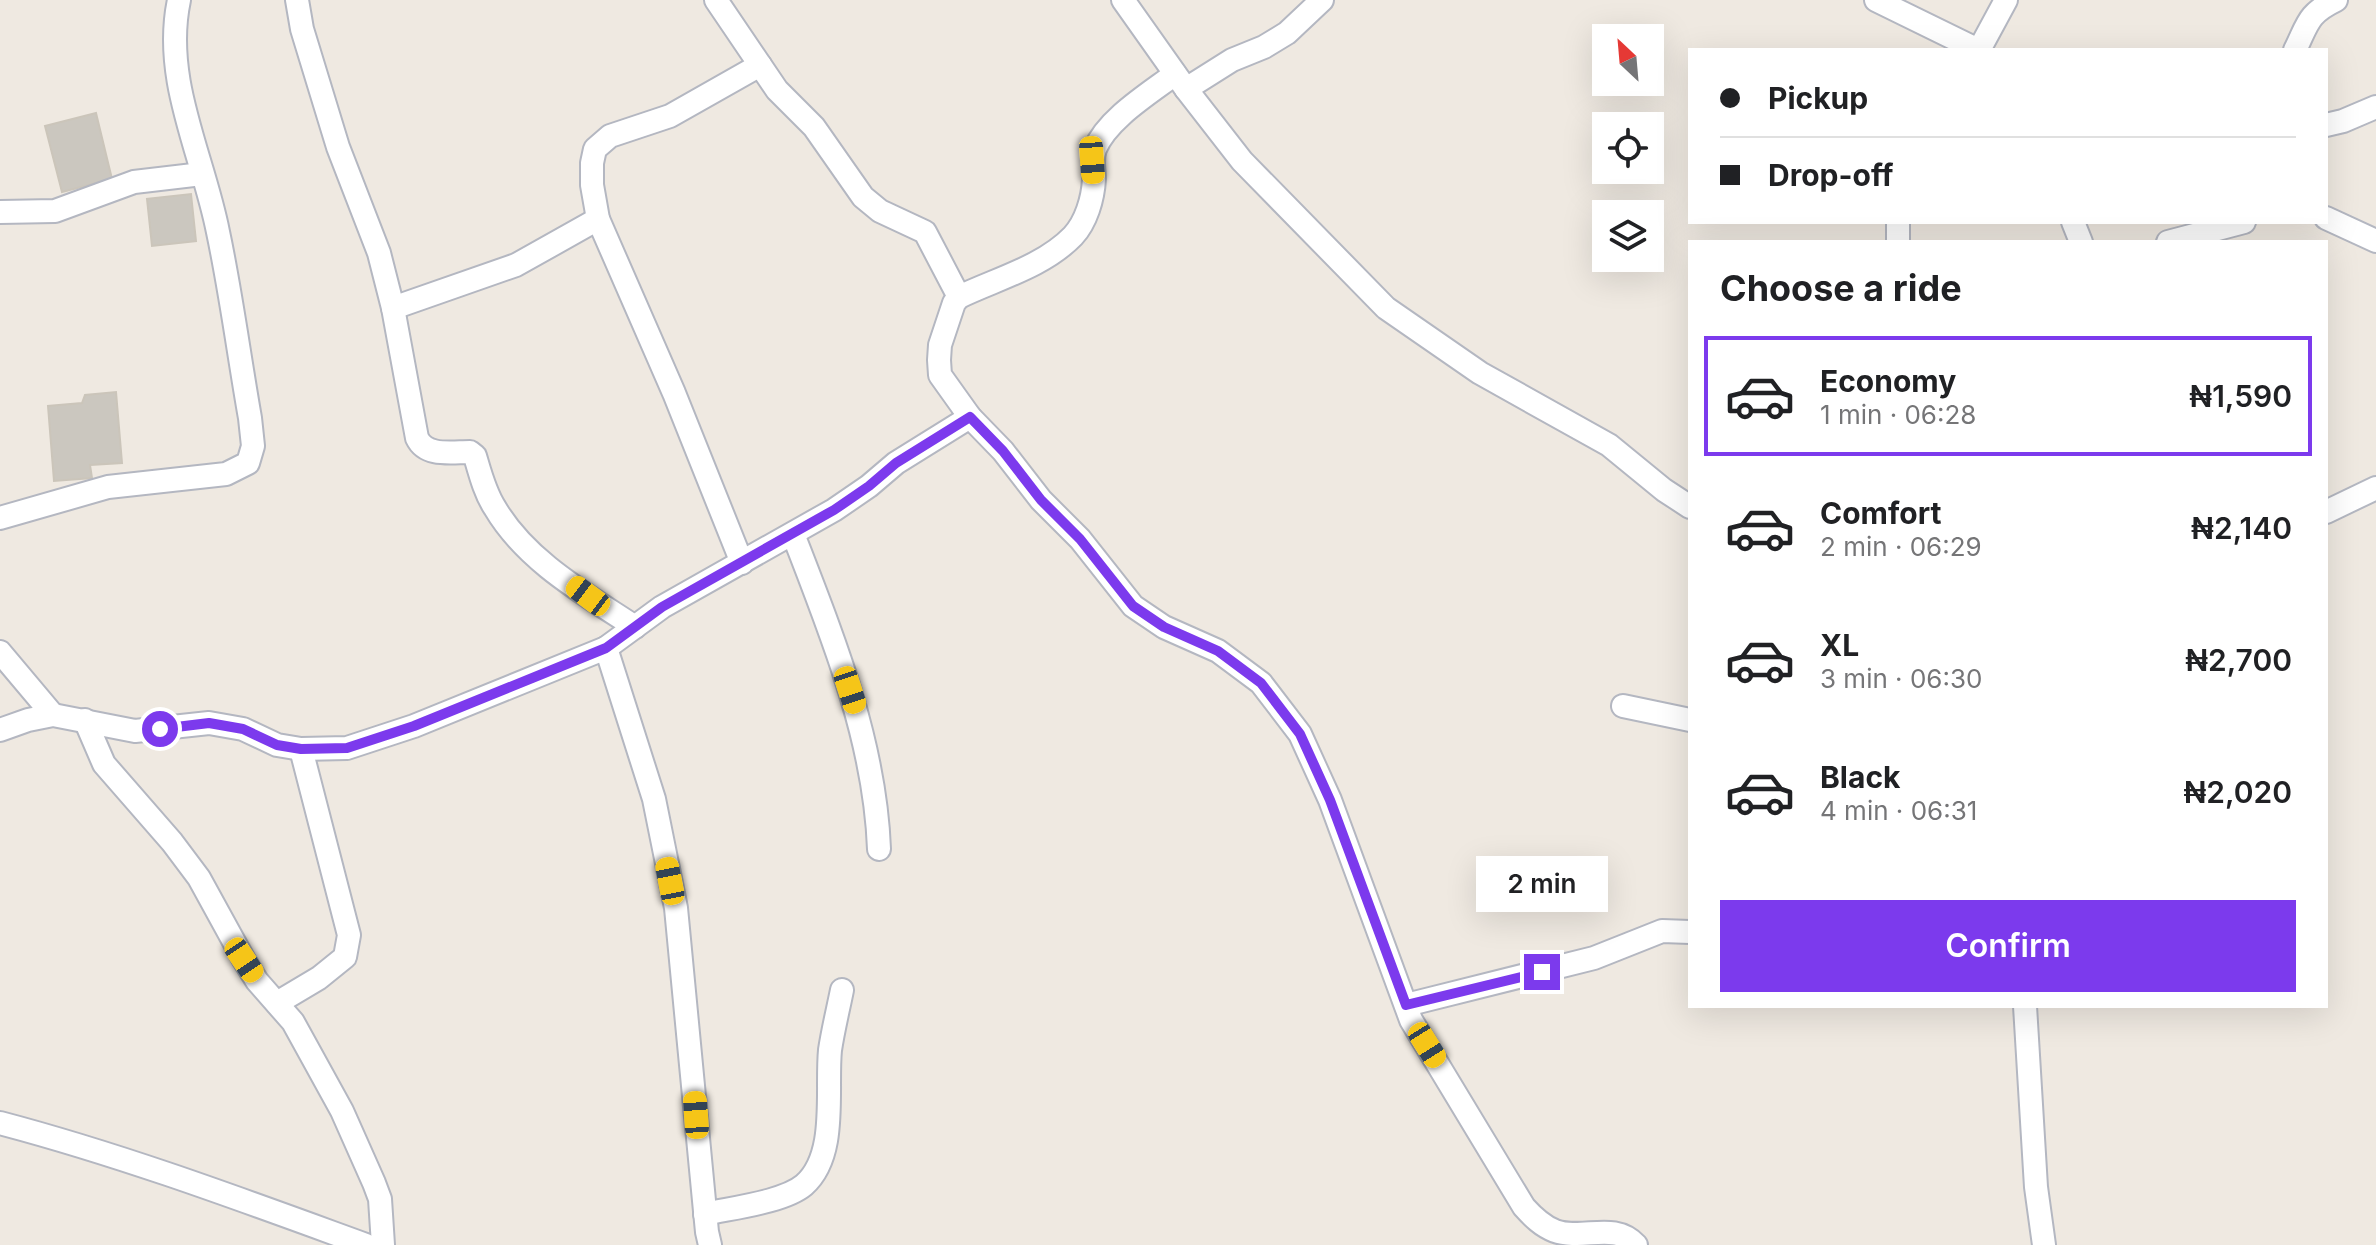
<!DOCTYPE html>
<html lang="en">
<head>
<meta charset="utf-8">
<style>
  :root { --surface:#fff; --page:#f2f2f2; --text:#202124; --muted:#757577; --line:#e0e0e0; --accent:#7c3aed }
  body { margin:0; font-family:Inter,sans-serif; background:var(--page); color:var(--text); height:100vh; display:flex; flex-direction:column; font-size:30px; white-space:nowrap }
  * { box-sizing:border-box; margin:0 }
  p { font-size:26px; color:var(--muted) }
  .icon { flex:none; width:44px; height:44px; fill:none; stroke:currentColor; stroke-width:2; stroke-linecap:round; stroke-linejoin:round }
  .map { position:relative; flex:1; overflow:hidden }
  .panel { position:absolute; left:1688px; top:240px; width:640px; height:768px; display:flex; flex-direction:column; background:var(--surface); border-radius:0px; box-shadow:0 8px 32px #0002 }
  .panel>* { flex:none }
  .top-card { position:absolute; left:1688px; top:48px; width:640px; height:176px; border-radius:0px; box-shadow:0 8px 32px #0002; display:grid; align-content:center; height:176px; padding:0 32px; background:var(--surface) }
  .needle { width:52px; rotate:334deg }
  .buttons { position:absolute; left:1592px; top:24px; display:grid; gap:16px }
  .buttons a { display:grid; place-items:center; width:72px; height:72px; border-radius:0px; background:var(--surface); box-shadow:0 8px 32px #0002; font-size:40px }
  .end { position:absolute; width:36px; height:36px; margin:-18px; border:10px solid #7c3aed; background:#fff; box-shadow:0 0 0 4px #fff }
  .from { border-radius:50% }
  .bubble { position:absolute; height:56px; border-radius:0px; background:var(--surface); box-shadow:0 8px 32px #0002; font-size:26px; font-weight:600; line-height:56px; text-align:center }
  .car { position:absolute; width:24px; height:48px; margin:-24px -12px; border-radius:10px; box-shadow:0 0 6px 2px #0007; background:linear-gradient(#f5c518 24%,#345 0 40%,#f5c518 0 76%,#345 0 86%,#f5c518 0) }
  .top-card b { display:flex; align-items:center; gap:28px; height:76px; font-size:30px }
  .top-card b+b { border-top:2px solid var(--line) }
  .top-card i { width:20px; height:20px; background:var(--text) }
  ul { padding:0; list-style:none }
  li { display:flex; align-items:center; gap:24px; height:120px; margin:0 16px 12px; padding:0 16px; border:4px solid transparent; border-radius:0px }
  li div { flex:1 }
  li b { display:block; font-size:30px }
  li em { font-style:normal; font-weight:600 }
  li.active { border-color:var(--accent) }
  li>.icon { width:72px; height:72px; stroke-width:1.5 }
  h2 { padding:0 32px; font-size:36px; line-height:96px }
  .button { display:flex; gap:16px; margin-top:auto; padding:16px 32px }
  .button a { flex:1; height:92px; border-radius:0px; background:var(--accent); color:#fff; font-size:32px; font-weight:600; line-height:92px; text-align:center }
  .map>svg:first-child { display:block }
  .building { fill:#cbc7bf; stroke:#cbc5ba; stroke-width:2 }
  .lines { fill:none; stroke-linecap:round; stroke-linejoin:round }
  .minor-casing { stroke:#b4b7c1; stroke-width:26 }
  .minor { stroke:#fff; stroke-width:22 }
  .route { stroke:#7c3aed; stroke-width:10 }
</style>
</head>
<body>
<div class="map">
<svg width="2376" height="1245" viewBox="0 0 2376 1245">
  <rect width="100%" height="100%" fill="#efe9e1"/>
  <g class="building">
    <polygon points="96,113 112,179 62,192 45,126"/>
    <polygon points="191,194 196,241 152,246 147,199"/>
    <polygon points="116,392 122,463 90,465 92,478 54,481 48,406 82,403 85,395"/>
  </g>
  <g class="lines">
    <defs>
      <g id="minor">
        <path d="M297,0l5,29 36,118 41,106 14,55 24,130c9,19 34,14 53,14l5,4c5,17 10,37 20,52 31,53 90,86 140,119"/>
        <polyline points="716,0 777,90 814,127 863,197 880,211 925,232 959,297"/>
        <polyline points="1123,0 1186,89 1242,161 1386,308 1480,373 1609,445 1664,490 1690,507"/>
        <polyline points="1876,0 1978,50"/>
        <polyline points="1979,50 2006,0"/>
        <path d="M2295,50c13,-26 12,-36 41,-50"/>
        <path d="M1175,74c-25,19 -68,45 -80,75 -4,11 -1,20 -1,30 -1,20 -8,43 -21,57 -30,31 -77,43 -114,61l-5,6 -14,42 -1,15 1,15 30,42 33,34 38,49 39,39 53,67 31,21 54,24 43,32 39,51 30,66 81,220 113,187c9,10 18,19 31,24 28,10 59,-10 81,14"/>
        <polyline points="1186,89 1232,60 1264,47 1287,33 1322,0"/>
        <polyline points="2326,125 2343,121 2376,107"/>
        <polyline points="0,212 55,211 134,182 202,174"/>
        <polyline points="2326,218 2376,241"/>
        <polyline points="2073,222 2081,242"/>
        <polyline points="1898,242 1898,222"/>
        <polyline points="2168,242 2244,222"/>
        <polyline points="393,308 516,265 598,219"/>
        <polyline points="2326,512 2376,488"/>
        <path d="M0,518l108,-31 118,-13 22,-11 5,-17 -3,-28c-11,-62 -19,-125 -32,-186 -15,-77 -56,-152 -39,-232"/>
        <path d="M793,534c39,101 82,206 86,315"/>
        <polyline points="742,563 674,393 598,219 592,185 592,163 595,149 610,136 670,116 760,65"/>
        <polyline points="606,648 654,799 676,908 707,1232 710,1245"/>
        <polyline points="0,652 53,715"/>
        <polyline points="1623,706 1690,720"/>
        <polyline points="85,720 104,764 172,842 199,878 244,960 257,981 293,1022 342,1111 374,1183 380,1199 383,1245"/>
        <polyline points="0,730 28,720 53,715 135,731 209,723 243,729 277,745 301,749 347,748 414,726 606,648 662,607 834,510 869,486 896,463 970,417"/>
        <polyline points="277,1003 319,978 345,957 349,935 301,749"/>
        <polyline points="1406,1005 1594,958 1662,931 1690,932"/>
        <polyline points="2025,1006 2036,1187 2044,1245"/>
        <path d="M0,1123c125,33 245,78 366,122"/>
        <path d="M705,1214c26,-6 79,-12 99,-29 34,-30 22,-94 26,-135 3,-20 8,-40 12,-60"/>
      </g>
    </defs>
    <use href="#minor" class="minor-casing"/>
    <use href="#minor" class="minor"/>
  </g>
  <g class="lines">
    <polyline class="route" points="160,729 209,723 243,729 277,745 301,749 347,748 414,726 606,648 662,607 834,510 869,486 896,463 970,417 1003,451 1041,500 1080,539 1133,606 1164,627 1218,651 1261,683 1300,734 1330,800 1406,1005 1542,972"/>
  </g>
</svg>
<div class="buttons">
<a><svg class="needle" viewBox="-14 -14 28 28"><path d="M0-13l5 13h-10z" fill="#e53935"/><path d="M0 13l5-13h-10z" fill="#757577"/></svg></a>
<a><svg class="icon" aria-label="locate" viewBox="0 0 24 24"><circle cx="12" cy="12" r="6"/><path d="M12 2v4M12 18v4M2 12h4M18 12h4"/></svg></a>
<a><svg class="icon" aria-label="layers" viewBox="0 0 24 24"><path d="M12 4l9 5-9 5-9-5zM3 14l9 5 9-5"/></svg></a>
</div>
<i class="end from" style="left:160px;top:729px"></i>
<i class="end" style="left:1542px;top:972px"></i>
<div class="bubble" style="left:1476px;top:856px;width:132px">2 min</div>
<i class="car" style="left:1092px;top:160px;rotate:176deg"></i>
<i class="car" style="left:588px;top:596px;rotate:307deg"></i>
<i class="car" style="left:850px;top:690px;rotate:162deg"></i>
<i class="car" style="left:670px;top:881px;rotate:349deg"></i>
<i class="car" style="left:244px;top:960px;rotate:146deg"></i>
<i class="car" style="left:1427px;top:1045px;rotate:148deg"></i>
<i class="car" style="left:696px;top:1115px;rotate:356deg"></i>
<div class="top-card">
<b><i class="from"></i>Pickup</b>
<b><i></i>Drop-off</b>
</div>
<section class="panel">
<h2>Choose a ride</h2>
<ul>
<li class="active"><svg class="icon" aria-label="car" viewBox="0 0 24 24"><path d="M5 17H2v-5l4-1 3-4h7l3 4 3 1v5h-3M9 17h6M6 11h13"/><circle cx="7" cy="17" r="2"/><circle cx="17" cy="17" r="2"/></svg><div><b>Economy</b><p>1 min · 06:28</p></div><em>₦1,590</em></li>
<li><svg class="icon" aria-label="car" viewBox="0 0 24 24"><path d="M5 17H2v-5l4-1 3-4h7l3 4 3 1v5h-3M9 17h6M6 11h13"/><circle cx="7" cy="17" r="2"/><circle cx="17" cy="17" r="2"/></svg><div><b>Comfort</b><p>2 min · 06:29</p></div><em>₦2,140</em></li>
<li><svg class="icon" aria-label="car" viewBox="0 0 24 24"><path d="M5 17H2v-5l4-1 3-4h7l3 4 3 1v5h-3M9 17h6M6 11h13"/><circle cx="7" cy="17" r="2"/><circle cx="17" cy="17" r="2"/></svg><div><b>XL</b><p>3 min · 06:30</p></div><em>₦2,700</em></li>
<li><svg class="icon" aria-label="car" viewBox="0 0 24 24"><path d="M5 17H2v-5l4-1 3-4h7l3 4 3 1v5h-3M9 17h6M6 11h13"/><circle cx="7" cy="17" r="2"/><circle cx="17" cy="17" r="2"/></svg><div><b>Black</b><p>4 min · 06:31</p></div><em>₦2,020</em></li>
</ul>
<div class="button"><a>Confirm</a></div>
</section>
</div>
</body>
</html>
